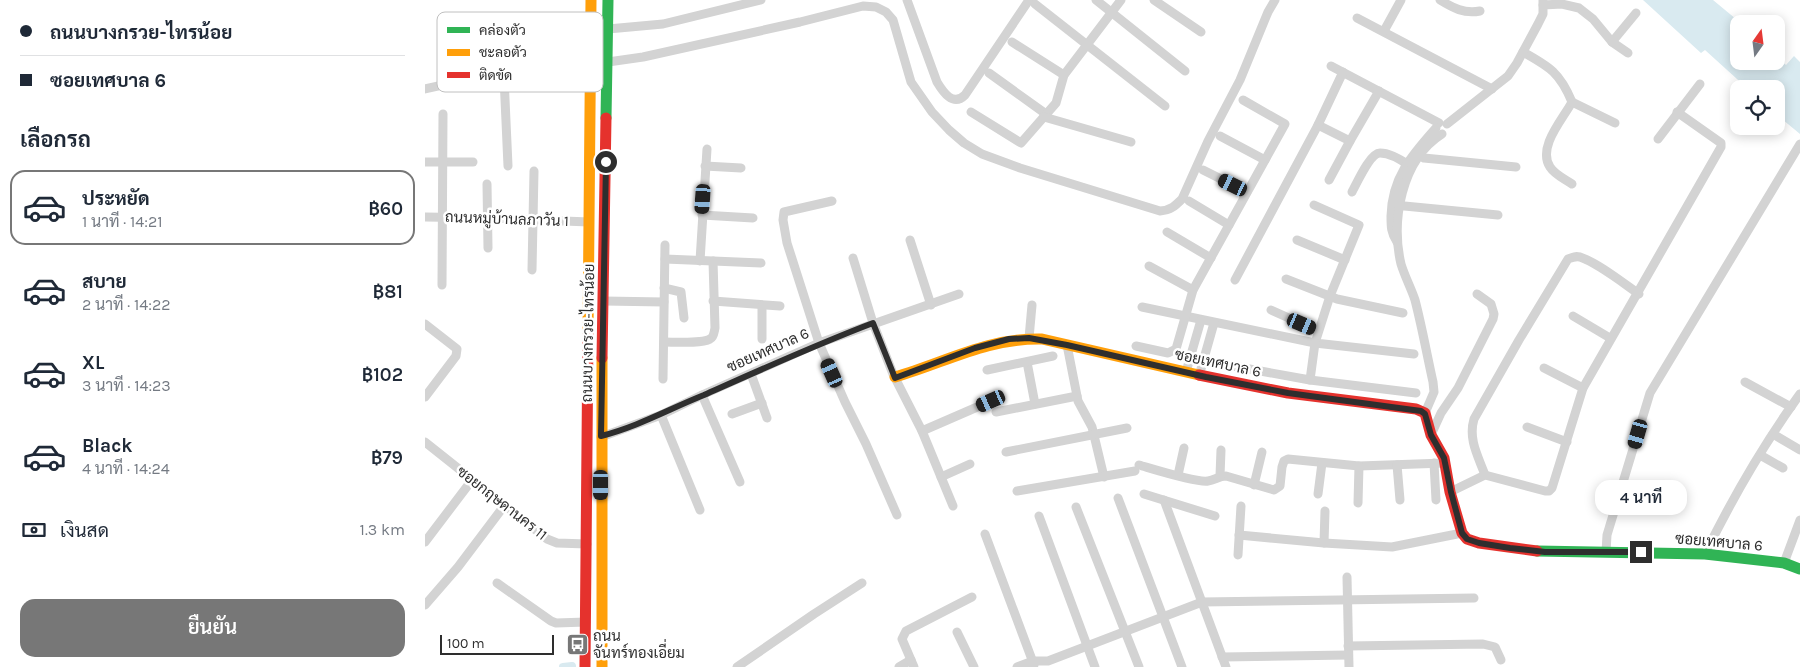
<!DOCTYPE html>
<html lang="th">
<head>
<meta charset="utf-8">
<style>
  :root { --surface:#fff; --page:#f6f6f7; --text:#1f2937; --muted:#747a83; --line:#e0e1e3; --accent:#777 }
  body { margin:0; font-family:Karla,Sarabun,sans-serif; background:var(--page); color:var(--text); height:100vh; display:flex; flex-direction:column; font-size:19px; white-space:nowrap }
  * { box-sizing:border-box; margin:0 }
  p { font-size:16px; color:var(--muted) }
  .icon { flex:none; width:28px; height:28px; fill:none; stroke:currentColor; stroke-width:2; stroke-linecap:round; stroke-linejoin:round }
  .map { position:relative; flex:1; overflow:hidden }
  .side { display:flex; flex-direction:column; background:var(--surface); width:425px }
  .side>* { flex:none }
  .guide { display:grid; align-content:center; height:110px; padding:0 20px; background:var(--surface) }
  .needle { width:32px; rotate:14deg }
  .tools { position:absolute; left:1305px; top:15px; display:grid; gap:10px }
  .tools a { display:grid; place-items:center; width:55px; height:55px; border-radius:10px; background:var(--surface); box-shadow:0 2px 12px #0003; font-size:25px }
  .scale { position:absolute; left:15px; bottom:12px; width:114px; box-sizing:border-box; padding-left:5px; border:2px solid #2e2e2e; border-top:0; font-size:14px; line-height:18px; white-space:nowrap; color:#2e2e2e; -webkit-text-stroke:4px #fff; paint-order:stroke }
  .end { position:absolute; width:22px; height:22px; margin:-11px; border:6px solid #2e2e2e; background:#fff; box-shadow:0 0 0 2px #fff }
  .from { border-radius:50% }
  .bubble { position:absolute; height:35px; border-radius:15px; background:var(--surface); box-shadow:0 2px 12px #0003; font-size:16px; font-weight:600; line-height:35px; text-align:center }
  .car { position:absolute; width:15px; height:30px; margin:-15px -8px; border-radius:6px; box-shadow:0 0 4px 1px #0007; background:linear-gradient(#222 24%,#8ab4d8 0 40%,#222 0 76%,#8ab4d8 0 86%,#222 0) }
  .guide b { display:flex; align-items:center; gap:18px; height:48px; font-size:19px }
  .guide b+b { border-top:1px solid var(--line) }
  .guide i { width:12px; height:12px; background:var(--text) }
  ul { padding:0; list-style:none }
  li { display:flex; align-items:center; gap:15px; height:75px; margin:0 10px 8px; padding:0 10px; border:2px solid transparent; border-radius:15px }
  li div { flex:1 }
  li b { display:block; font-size:19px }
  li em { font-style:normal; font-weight:600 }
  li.current { border-color:var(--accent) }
  li>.icon { width:45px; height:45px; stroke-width:1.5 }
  h2 { padding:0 20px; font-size:22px; line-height:60px }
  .pay { display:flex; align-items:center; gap:12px; height:55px; padding:0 20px; font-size:19px }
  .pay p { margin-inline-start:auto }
  .button { display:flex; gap:10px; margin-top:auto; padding:10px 20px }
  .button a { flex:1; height:58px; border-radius:15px; background:var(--accent); color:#fff; font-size:20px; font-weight:600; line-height:58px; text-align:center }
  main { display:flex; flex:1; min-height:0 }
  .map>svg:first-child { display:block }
  .water { fill:#d9eaf0 }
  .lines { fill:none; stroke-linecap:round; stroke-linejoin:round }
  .canal { stroke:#d9eaf0; stroke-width:8 }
  .street { stroke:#d3d3d3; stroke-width:9 }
  .fast { stroke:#30b455; stroke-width:11 }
  .slow { stroke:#ff9f0a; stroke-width:11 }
  .jam { stroke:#e5322d; stroke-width:11 }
  .route { stroke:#2e2e2e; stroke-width:6 }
  .labels { text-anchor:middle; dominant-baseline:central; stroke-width:5; stroke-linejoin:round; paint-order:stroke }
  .street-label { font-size:15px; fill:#2e2e2e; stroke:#fff }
  .poi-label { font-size:15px; fill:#2e2e2e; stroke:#fff; text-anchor:start }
  .key { fill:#fff; stroke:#c0c0c0; stroke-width:1 }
  .key-label { font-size:14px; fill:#2e2e2e }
</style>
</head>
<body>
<main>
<section class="side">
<div class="guide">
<b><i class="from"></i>ถนนบางกรวย-ไทรน้อย</b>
<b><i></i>ซอยเทศบาล 6</b>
</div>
<h2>เลือกรถ</h2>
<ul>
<li class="current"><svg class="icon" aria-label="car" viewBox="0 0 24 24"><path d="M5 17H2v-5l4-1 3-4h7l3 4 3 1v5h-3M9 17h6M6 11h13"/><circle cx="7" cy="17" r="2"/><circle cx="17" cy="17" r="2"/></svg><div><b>ประหยัด</b><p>1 นาที · 14:21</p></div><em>฿60</em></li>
<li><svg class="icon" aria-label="car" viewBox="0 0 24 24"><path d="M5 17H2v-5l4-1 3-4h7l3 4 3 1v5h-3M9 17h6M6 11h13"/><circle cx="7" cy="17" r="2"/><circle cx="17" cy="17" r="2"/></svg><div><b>สบาย</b><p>2 นาที · 14:22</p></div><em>฿81</em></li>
<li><svg class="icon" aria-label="car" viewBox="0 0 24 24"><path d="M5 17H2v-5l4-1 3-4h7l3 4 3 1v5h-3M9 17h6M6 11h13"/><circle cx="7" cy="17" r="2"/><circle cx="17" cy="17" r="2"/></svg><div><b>XL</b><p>3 นาที · 14:23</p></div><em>฿102</em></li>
<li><svg class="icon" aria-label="car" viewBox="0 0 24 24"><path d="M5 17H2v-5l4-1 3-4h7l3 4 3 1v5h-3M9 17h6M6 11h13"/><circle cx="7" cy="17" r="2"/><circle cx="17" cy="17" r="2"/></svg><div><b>Black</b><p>4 นาที · 14:24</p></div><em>฿79</em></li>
</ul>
<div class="pay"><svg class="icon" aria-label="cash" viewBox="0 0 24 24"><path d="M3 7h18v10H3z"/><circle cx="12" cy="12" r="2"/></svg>เงินสด<p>1.3 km</p></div>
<div class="button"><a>ยืนยัน</a></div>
</section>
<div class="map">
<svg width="1375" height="667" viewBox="0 0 1375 667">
  <rect width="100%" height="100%" fill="#fff"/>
  <polygon class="water" points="1218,0 1288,0 1317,24 1314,24 1314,61 1351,61 1351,56 1361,65 1369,56 1375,62 1375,134 1351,114 1351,89 1323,89 1280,50 1276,53"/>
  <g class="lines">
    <polyline class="canal" points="138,667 147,666"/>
    <g class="street">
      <path d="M482,0l30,82c6,10 16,25 28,13l64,-95"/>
      <polyline points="671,0 760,71"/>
      <polyline points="729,0 776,32"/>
      <path d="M1015,0c13,8 24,14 40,11"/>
      <polyline points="610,4 740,106"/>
      <polyline points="1118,5 1137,4 1154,8 1168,19 1187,42 1203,53"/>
      <polyline points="932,18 1067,89"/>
      <polyline points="183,29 238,24 336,0"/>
      <polyline points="959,31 976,0"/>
      <polyline points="587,42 639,75"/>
      <polyline points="1187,42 1211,13"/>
      <path d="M1098,52c27,15 37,21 49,50 -9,17 -35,45 -22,65 5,8 15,12 22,17"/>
      <path d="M183,62l35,-5 157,-35 63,-16 13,1 10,5 7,8 18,62 21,30 17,18 15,13 18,11 38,14 140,43c11,-1 15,-5 22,-12l26,-58 32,-61 28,-68 7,-12"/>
      <polyline points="906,66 1014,123"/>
      <polyline points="564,73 621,114"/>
      <polyline points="79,77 83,166"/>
      <path d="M0,89c54,-14 110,-13 165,-13"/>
      <polyline points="1147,102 1190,123"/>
      <polyline points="546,112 596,143 631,103 639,75 696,0"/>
      <polyline points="619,117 706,142"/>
      <polyline points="1022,124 1083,76 1092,63 1113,24 1118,14 1118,0"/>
      <polyline points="893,125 925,141 954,91"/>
      <polyline points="795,136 840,160"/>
      <polyline points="1233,139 1275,84"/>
      <polyline points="992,154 999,158 1091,167"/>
      <polyline points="0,162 48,162"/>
      <polyline points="280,166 316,168"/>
      <polyline points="778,170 822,192"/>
      <polyline points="904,180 925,141"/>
      <polyline points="62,184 63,248"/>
      <path d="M927,192c5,-9 18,-39 28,-39 10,0 23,8 30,13"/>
      <polyline points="407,201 359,212 358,220 362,243 394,343 420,402 441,444 472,515"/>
      <polyline points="764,201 804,225"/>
      <polyline points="889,205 934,225 905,296 890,343 989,354"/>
      <polyline points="969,205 1073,215"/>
      <polyline points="277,215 328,218"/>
      <polyline points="0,217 63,218 164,222"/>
      <polyline points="742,232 786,258"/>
      <polyline points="485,240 506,305"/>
      <polyline points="872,240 920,260"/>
      <path d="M972,242c-6,-9 -6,-15 -6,-26 1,-39 21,-61 45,-88"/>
      <polyline points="428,258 448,323 468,374 497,431 528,506"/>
      <polyline points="240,259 336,263"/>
      <polyline points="275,261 282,149"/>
      <polyline points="724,266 768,290"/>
      <polyline points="107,270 109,171"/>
      <polyline points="861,279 912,299 978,313"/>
      <polyline points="810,280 893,125 918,72"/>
      <polyline points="17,285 18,114"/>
      <polyline points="239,288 256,292 259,318"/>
      <polyline points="179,301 239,302"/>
      <polyline points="288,301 355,306"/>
      <polyline points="717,307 890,343 885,380 797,364"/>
      <polyline points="846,310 893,331"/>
      <polyline points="1148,316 1185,338"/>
      <polyline points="0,324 32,349 31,356 0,397"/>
      <polyline points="604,338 607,305"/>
      <polyline points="337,339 337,306"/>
      <path d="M239,342c11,0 37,2 46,-3 4,-2 4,-7 5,-11l-2,-67"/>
      <polyline points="642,345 653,401 667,427 679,477"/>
      <polyline points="711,346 743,353 751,349 768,290 860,124 818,100"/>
      <polyline points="602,362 610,404"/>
      <polyline points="1119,368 1158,388"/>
      <polyline points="562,370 628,356"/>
      <polyline points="761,372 776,320"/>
      <polyline points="326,374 342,418"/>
      <polyline points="774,376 789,323"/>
      <polyline points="238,379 240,245"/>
      <polyline points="885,380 991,393"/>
      <polyline points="1320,382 1366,407"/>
      <polyline points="277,395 315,482"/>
      <polyline points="571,412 652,396"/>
      <path d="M1000,413l9,-21 -1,-10c-6,-27 -11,-55 -18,-82 -4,-12 -10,-23 -14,-36 -10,-43 0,-104 41,-130"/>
      <polyline points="307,414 337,403"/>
      <polyline points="236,415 275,510"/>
      <polyline points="1102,427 1142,442"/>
      <polyline points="497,431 566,401"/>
      <polyline points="1348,434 1375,450"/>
      <polyline points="1006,435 1016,413 1033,388 1068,319 1069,314 1066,304 1052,294"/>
      <polyline points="176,437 236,415 277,395 394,343 534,294"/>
      <polyline points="0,442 122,539 132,543 162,544"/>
      <polyline points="581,452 702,428"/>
      <polyline points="1335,455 1358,468"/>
      <polyline points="1009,463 1011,500"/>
      <path d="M714,465c14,4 58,18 69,16 7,-1 11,-5 18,-5l48,14 6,-4 2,-19 2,-6 4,-2 71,7 86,-3"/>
      <polyline points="972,465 975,500"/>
      <polyline points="753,475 759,448"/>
      <path d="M1060,475c-7,-19 -17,-36 -11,-56l45,-79 49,-81c5,-2 7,-3 12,-2 18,6 43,26 59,37"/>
      <polyline points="795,476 796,450"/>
      <polyline points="516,477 545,464"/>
      <polyline points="829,485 837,452"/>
      <polyline points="592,491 710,471"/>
      <polyline points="1025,492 1060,475 1120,491 1124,491 1127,488 1158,388 1296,147 1296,143 1252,112"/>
      <polyline points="719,494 790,516"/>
      <polyline points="893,494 897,463"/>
      <polyline points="693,498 757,667"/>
      <polyline points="739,500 801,667"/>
      <polyline points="933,503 934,466"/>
      <polyline points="651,507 714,667"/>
      <polyline points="614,516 670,667"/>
      <polyline points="560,534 609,665"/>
      <polyline points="814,535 899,543 967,547 1037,533"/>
      <polyline points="0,542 47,480"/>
      <polyline points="899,543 900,511"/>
      <polyline points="1181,552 1182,535 1225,393 1375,144"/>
      <path d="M1280,554c27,-55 58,-109 95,-160"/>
      <polyline points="813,555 816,506"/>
      <polyline points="1359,563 1375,520"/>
      <polyline points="922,577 924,667"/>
      <polyline points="72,583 126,621 131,623 161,622"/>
      <polyline points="0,605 33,567 79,506"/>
      <polyline points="532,632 549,667"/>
      <polyline points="923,646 1058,644 1070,647 1076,660"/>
      <polyline points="797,657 923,655"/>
      <polyline points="312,667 389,614 437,583"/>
      <polyline points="474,667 486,660"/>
      <polyline points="489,667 477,639 481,631 547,597"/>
      <polyline points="592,667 608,661 623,661 777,602 1049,598"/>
    </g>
    <g class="fast">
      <polyline points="181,118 183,0"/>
      <polyline points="1112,551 1280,554 1359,563 1375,569"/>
    </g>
    <g class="slow">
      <polyline points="163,333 166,0"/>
      <path d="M470,377c52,-15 91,-39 147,-38l157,36"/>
      <polyline points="177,667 177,358"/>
    </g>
    <g class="jam">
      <polyline points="177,358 181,118"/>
      <polyline points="774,375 863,393 991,409 1000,413 1006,435 1019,458 1025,492 1037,533 1042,539 1054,543 1112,551"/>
      <polyline points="160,667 163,333"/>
    </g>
  </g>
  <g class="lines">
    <path class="route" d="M181,162l-5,274c36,-9 68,-27 103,-41 56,-25 111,-50 169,-72l22,55 80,-30 34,-9 20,-1 38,7 139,32 82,16 133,18 4,3 6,21 13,23 7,34 11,41 5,6 12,4 31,5 35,4h96"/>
  </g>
  <defs>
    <symbol id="bus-square" viewBox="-11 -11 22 22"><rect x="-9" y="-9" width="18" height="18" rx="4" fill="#777" stroke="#fff"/><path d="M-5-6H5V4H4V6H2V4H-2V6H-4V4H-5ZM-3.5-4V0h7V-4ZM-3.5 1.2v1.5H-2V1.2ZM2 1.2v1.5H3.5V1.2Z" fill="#fff"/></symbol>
  </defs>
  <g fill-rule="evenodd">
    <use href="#bus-square" x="140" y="632" width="25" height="25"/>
  </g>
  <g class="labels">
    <g class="street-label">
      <text transform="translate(82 219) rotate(2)">ถนนหมู่บ้านลภาวัน 1</text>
      <text transform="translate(163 333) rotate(-89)">ถนนบางกรวย-ไทรน้อย</text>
      <text transform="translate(343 350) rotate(-24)">ซอยเทศบาล 6</text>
      <text transform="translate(793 363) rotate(12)">ซอยเทศบาล 6</text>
      <text transform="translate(77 503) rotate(38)">ซอยกฤษดานคร 11</text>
      <text transform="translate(1294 542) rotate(5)">ซอยเทศบาล 6</text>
    </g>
    <g class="poi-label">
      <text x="168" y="636">ถนน<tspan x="168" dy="17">จันทร์ทองเอี่ยม</tspan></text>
    </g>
  </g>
  <rect x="12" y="12" width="166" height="80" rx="8" class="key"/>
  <rect x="22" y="27" width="23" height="6" fill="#30b455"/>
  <rect x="22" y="49" width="23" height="7" fill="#ff9f0a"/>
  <rect x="22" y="72" width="23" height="6" fill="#e5322d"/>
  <g class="key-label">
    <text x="54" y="35">คล่องตัว</text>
    <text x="54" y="57">ชะลอตัว</text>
    <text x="54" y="80">ติดขัด</text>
  </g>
</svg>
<div class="tools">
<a><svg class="needle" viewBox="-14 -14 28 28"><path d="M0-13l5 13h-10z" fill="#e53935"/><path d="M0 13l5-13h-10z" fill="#747a83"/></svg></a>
<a><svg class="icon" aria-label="locate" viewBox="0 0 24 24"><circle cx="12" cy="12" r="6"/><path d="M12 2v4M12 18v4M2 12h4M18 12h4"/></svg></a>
</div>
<div class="scale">100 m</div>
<i class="end from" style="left:181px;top:162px"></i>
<i class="end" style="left:1216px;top:552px"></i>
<div class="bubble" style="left:1170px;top:480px;width:92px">4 นาที</div>
<i class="car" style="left:808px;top:185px;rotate:296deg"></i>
<i class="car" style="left:278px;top:199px;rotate:184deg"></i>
<i class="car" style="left:877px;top:324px;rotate:113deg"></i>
<i class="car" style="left:407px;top:373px;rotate:336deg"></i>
<i class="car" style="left:566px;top:401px;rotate:246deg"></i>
<i class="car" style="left:1213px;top:434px;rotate:196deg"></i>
<i class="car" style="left:176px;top:485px;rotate:180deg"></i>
</div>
</main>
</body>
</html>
